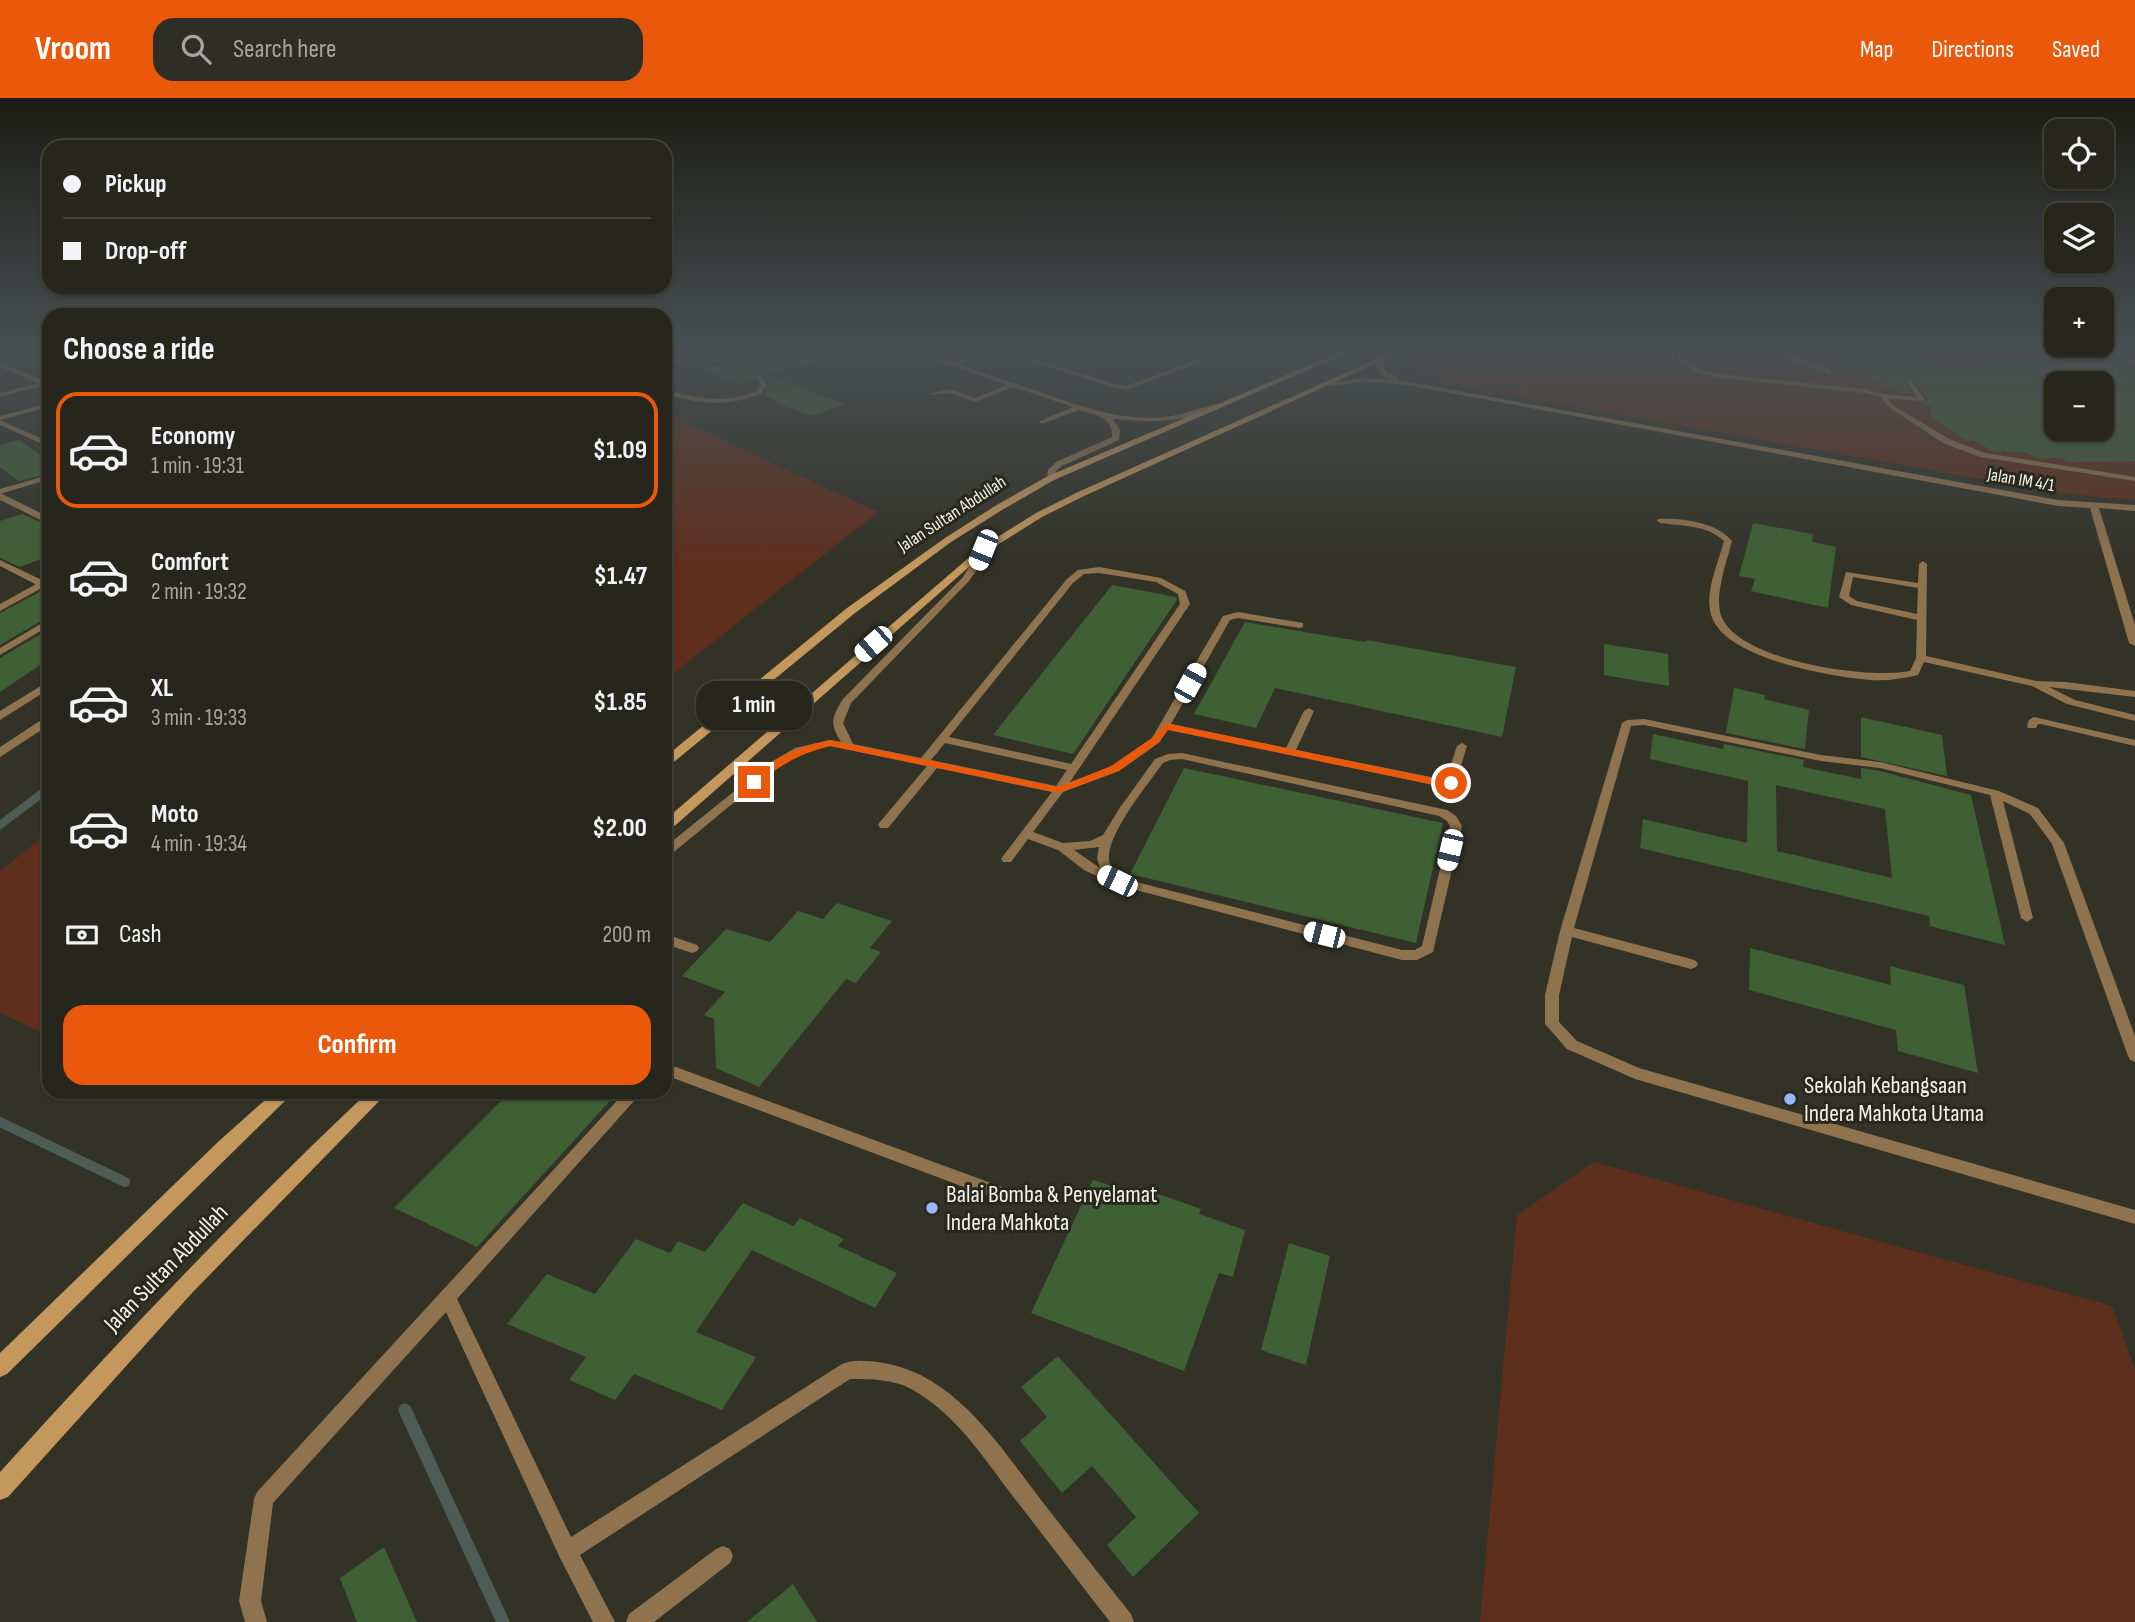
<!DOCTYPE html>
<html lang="en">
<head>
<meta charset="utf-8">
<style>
  :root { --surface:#26261d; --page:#2e2e26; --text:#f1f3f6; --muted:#a4a5a4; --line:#42433b; --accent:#ea580c }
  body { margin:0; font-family:"Sofia Sans Condensed",sans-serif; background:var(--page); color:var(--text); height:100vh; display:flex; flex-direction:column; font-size:26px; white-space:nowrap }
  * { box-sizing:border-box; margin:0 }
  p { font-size:23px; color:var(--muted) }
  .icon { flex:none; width:38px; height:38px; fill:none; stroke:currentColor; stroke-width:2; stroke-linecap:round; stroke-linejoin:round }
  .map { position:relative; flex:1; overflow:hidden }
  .panel { position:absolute; left:42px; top:210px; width:630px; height:791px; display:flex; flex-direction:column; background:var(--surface); border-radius:21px; box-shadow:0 2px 5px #0004,0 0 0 2px var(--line) }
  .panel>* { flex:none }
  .banner { position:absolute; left:42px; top:42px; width:630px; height:154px; border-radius:21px; box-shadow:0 2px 5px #0004,0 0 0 2px var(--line); display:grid; align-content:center; height:154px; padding:0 21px; background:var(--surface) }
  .buttons { position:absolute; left:2044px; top:21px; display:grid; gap:14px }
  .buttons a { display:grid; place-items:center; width:70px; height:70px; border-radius:14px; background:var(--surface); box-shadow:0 2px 5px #0004,0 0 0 2px var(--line); font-size:35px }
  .end { position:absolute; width:32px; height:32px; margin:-16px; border:9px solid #ea580c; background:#fff; box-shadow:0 0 0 4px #fff }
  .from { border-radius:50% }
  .bubble { position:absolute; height:49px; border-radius:21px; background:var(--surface); box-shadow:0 2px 5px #0004,0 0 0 2px var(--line); font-size:23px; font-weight:700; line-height:49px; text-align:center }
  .car { position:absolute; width:21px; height:42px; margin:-21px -10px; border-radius:9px; box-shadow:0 0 5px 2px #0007; background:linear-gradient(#fff 24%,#345 0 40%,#fff 0 76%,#345 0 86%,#fff 0) }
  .banner b { display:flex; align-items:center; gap:24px; height:66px; font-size:26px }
  .banner b+b { border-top:2px solid var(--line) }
  .banner i { width:18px; height:18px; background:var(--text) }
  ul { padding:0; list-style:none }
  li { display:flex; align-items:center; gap:21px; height:116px; margin:0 14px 10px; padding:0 7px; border:4px solid transparent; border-radius:21px }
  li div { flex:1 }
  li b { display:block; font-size:26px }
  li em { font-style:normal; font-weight:700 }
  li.current { border-color:var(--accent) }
  li>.icon { width:63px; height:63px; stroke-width:1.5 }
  h2 { padding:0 21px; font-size:32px; line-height:84px }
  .pay { display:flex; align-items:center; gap:18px; height:77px; padding:0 21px; font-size:26px }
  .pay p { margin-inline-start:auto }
  .action { display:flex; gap:14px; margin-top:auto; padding:14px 21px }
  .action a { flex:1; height:80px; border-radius:21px; background:var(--accent); color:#fff; font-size:28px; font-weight:700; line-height:80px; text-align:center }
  header { display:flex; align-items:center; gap:42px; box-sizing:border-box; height:98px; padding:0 35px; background:var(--accent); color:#fff }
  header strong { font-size:33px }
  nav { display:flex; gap:38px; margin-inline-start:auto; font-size:24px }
  .search { width:490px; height:63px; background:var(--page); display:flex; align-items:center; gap:18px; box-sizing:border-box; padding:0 24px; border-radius:21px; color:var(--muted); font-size:26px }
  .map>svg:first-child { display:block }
  .green { fill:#5f2f1e; fill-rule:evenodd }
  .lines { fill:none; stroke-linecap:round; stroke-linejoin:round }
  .stream-far2 { stroke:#4d5c55; stroke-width:8 }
  .stream-far1 { stroke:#4d5c55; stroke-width:10 }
  .stream { stroke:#4d5c55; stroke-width:13 }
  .building { fill:#3f5f34; fill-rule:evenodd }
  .service { fill:#8f734f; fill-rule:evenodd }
  .minor { fill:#8f734f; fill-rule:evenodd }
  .tertiary { fill:#8f734f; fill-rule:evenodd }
  .secondary { fill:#c4975d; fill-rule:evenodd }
  .route { fill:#ea580c }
  .poi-dot { fill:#98b5fd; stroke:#28281d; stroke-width:2.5 }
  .labels { text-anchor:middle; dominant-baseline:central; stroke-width:6; stroke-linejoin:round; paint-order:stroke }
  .far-street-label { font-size:18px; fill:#f3f3ec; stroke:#28281d }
  .near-poi-label { font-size:24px; fill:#f3f3ec; stroke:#28281d; text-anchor:start }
  .near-street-label { font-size:24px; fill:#f3f3ec; stroke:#28281d }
</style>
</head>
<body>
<header>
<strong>Vroom</strong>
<div class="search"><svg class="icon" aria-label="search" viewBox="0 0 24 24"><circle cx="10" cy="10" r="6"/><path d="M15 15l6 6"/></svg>Search here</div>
<nav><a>Map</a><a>Directions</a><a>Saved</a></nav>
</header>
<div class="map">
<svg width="2135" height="1524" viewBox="0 0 2135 1524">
  <rect width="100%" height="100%" fill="#323227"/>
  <g class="green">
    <path d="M1429,255h706v147l-75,-7 -626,-111 -30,-16zM2056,285h46v46h-46z"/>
    <polygon points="665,315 878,414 665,582"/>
    <polygon points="49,734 49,938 0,915 0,773"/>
    <polygon points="1594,1064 2112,1208 2135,1272 2135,1524 1480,1524 1517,1117"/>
  </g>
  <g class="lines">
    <polyline class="stream-far2" points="0,727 49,690"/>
    <polyline class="stream-far1" points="0,1024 125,1084"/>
    <polyline class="stream" points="405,1312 503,1524"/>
  </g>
  <g class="building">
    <polygon points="759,255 822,255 823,261 766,277 846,306 811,318 773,304 777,303 764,297 769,285 760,274 755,281 738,286 702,270 727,267 728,263"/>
    <path d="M1833,255h67l21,8 21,2 101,-1 13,1v4l24,-6 23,3 13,-3 19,6v94l-67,1 -7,-4h-24l-11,-6 -34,-1 -17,-11 -8,1 -37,-25 2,-9 -8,-3 3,-5 -13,-19 -9,1 7,13 -11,-1 -20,-9zM2056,285h46v46h-46z"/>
    <polygon points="19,342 49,363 49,375 19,383 0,369 0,347"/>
    <polygon points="22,416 49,428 49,458 20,469 0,460 0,423"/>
    <polygon points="1753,425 1813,436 1812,444 1836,449 1828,510 1751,493 1755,481 1739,478"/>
    <polygon points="1112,487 1176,499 1177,502 1073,656 993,637"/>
    <polygon points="43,492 49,493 49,518 0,547 0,515"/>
    <polygon points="1245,524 1366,544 1367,542 1516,569 1502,639 1275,590 1256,630 1194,616"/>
    <polygon points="49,531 49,561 0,594 0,560"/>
    <polygon points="1604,546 1668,556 1669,588 1604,577"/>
    <polygon points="1734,590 1765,597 1764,601 1809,612 1805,651 1726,635"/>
    <polygon points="1861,619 1942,637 1947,678 1861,659"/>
    <path d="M1653,636l70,15 1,-5 80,16 -1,7 58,12v-11l19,3 91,24 34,150 -75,-19 -1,-10 -289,-68 3,-29 104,24 1,-62 -98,-22zM1776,687l109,24 7,69 -115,-27z"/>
    <polygon points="1184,670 1443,725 1416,845 1130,776"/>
    <polygon points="837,805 892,823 870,850 881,854 856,885 846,881 759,989 716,970 714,921 704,917 725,894 682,878 726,831 770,844 798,813 823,821"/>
    <polygon points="1750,850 1891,887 1890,868 1964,887 1978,975 1898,953 1896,932 1749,892"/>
    <polygon points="510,994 618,994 477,1149 394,1110"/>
    <polygon points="1093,1082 1136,1096 1139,1089 1201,1111 1199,1116 1245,1132 1233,1179 1219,1175 1184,1273 1031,1215"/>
    <polygon points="743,1105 793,1128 800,1120 844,1141 838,1148 897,1175 875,1210 752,1152 696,1234 756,1259 722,1312 634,1276 615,1302 569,1282 586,1259 507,1226 547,1176 595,1196 636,1141 670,1155 678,1143 705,1154"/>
    <polygon points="1289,1145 1330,1158 1306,1267 1261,1252"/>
    <polygon points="1058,1258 1199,1415 1133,1479 1107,1447 1136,1419 1092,1368 1062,1395 1020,1343 1047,1319 1021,1289"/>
    <polygon points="384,1449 417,1524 357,1524 340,1480"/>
    <polygon points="793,1486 817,1524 747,1524"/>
  </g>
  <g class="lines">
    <g class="service">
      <polygon points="697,255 706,255 726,264 721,265 702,257 665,267 665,263"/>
      <path d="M915,255c13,-1 26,10 39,9 13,-1 25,-9 39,-9l-35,11 55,19h5l1,2c46,15 88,34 137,33 21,-1 40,-9 59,-14l3,2c-32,18 -69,16 -105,13l7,11 -1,10 -57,26 -6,5 -2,9h-3l-4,-2 1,-8 8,-8 56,-25c1,-20 -17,-22 -33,-27l-35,13h-4v-2l33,-14 -60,-20 -38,15 -25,-9 -18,2v-2l19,-4 24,9 32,-13z"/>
      <polygon points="1006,255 1014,255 1115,286 1126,288 1217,255 1224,255 1127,292 1112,289"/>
      <polygon points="1679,255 1685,255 1683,259 1700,272 1721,276 1865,291 1883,296 1917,299 1907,284 1912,283 1925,302 1924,303 1888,301 1891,306 1949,341 1985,355 2135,379 2135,383 1980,359 1943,345 1887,308 1881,299 1865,295 1721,280 1696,274 1678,261"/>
      <path d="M1772,255c19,-2 45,10 61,20l-5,1z"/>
      <polygon points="2112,255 2119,255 2135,262 2135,266"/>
      <path d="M760,277l7,10 -5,8c-33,14 -63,12 -97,0v-4c33,10 59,15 92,2l4,-6 -4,-8z"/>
      <polygon points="43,284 45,285 45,287 0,299 0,295"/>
      <polygon points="0,322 49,344 49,349 0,327"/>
      <polygon points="49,377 49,381 0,396 0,391"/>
      <path d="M1658,421c24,-1 58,3 74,22 -5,20 -20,60 -9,79 23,42 145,59 187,51l6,-13 1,-38 -66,-15 -12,-8 7,-25 72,11 1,-19 4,-3 4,3 -1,92 110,25 30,1 69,9v6l-86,-10 26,13 60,15v6l-68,-17 -35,-18 -108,-24 -6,13c-16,4 -32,6 -48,5 -40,-3 -139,-21 -157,-60 -11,-23 5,-56 11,-79 -16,-16 -42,-15 -63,-18l-4,-2zM1853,479l65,11 -1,26 -60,-13 -8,-5z"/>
      <path d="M983,449l4,3 -6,14 -12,17 -118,122 -8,20 10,21 68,14 146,-179 11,-9 21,-3 62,11 24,13 5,13 -120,178 41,-15 41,-29 71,-122 15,-4 65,11v4l-3,1 -62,-10 -8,2 -59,104 115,24 18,-37 5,-3 5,3 -18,39 150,30 11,-34 5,-3 5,3 -12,39 -16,1 -272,-57 -7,13 -41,29 -56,21 -30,40 30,11 27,-2 13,-6 16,-26 36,-50 13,-5 14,-1 265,57 9,6 6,10 -29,126 -16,8h-15l-289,-76 -29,-14 -26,-20 -30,-11 -17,23h-8l-2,-3 2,-3 49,-64 -115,-24 -49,60h-8l-2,-3 2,-3 47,-56 -97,-20 -27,6 -27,16 -107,88 -4,1v-10l103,-83 27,-16 35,-8 11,2c-12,-19 -9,-25 2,-43l120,-122c6,-8 13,-26 20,-30zM1099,475l57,9 22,12 2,10 -109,160 -122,-27 124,-154 11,-9zM945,645l122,27 -11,16 -125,-26zM1182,661l257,57 8,5 3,5 -28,120 -7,4h-13l-281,-72c-5,-5 -11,-11 -12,-18 -3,-25 39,-76 54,-97l7,-3zM1099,749l-2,11 3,10 -26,-18z"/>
      <polygon points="0,462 44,483 49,483 49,489 39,488 0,468"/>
      <polygon points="49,521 49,528 0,557 0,550"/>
      <polygon points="2034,619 2135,642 2135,648 2041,626 2038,626 2036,630 2028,630 2027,628 2029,622"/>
      <polygon points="1644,621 1821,657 1880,664 1999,693 2038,710 2064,745 2135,938 2135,964 2130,962 2128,958 2052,746 2030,716 2003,703 2033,820 2027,824 2021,820 1990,697 1880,670 1821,663 1644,627 1631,628 1574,830 1691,861 1696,863 1698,866 1696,869 1691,871 1572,839 1559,897 1559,924 1577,943 1639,970 2135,1112 2135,1126 1635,981 1567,951 1545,926 1545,897 1560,833 1622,625 1627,622"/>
      <polygon points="665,836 697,847 699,850 697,853 692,855 665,846"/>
      <polygon points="665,965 1010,1092 1012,1097 1010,1102 1004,1104 665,977"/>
      <path d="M625,994h17l-185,207 114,238 271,-173c11,-5 25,-3 36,-2 78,10 123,87 167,143 28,36 57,73 86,109l3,8h-24c-32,-41 -63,-82 -95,-123 -30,-39 -58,-84 -102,-109 -19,-11 -41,-11 -63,-11l-270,176 35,67h-22l-33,-64 -114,-246 -173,191 -12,98 6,21h-22l-6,-21 15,-102 3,-7z"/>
      <polygon points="723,1448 730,1451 733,1458 730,1465 654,1524 626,1524 629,1516 716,1451"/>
    </g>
    <g class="minor">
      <polygon points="0,264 49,285 49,290 0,269"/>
      <polygon points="49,305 49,309 0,322 0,318"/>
      <polygon points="0,395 49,419 49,426 0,402"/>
      <polygon points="49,479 49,486 0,513 0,506"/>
      <polygon points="49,583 49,591 0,622 0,613"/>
    </g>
    <g class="tertiary">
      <path d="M1380,260l4,2c-2,12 4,13 14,17v3l660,120 77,5v6l-36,-3 36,117v21l-6,-3 -39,-135 -32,-2 -651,-121 -42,-3 -37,4 -4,-2 41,-6 25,2c-10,-5 -15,-9 -14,-20z"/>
      <polygon points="49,617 49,627 0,659 0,649"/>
    </g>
    <g class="secondary">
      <polygon points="1338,255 1347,255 1054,382 1002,412 951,444 855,515 669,668 665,669 665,659 847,510 945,440 995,408 1048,378"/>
      <polygon points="1390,255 1399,255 1084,398 1042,419 986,454 670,732 665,733 665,722 980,450 1036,415 1078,394"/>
      <polygon points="274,994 294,994 7,1276 0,1279 0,1255 219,1043"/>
      <path d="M368,994h20l-196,201 -184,204 -8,3v-28c118,-131 240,-259 368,-380z"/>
    </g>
  </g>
  <linearGradient id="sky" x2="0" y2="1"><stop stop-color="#1c1c15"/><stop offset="0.54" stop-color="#494f52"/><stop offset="1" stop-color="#494f52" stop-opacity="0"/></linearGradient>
  <rect width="2135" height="468" fill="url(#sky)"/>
  <path class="route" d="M1166,625l290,60 -5,3h-12l-271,-56 -9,12 -40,29 -60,22 -229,-47c-29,7 -50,19 -73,38l-9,-2c23,-25 51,-35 82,-42l229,47 52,-21 41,-28z"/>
  <g class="poi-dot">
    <circle cx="1790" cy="1001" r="7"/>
    <circle cx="932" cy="1110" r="7"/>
  </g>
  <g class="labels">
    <g class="far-street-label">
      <text transform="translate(2021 382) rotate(10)">Jalan IM 4/1</text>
      <text transform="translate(952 416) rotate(-33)">Jalan Sultan Abdullah</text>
    </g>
    <g class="near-poi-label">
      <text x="1804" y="987">Sekolah Kebangsaan<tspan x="1804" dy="28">Indera Mahkota Utama</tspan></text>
      <text x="946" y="1096">Balai Bomba &amp; Penyelamat<tspan x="946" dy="28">Indera Mahkota</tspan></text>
    </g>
    <g class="near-street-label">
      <text transform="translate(166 1170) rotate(-46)">Jalan Sultan Abdullah</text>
    </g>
  </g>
</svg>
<div class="buttons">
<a><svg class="icon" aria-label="locate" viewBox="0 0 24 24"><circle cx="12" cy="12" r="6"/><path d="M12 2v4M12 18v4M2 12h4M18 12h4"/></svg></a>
<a><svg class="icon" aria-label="layers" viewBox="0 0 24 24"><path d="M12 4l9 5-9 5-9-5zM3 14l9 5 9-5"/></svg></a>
<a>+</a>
<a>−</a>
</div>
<i class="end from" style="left:1451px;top:685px"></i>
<i class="end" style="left:754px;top:684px"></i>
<div class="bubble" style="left:696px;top:583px;width:116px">1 min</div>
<i class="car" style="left:983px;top:452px;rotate:202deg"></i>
<i class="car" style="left:873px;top:546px;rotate:229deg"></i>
<i class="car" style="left:1190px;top:585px;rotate:29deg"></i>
<i class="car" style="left:1450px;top:752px;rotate:193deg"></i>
<i class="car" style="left:1117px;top:783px;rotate:296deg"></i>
<i class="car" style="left:1324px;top:837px;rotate:284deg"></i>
<div class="banner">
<b><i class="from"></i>Pickup</b>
<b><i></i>Drop-off</b>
</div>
<section class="panel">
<h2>Choose a ride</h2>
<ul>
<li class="current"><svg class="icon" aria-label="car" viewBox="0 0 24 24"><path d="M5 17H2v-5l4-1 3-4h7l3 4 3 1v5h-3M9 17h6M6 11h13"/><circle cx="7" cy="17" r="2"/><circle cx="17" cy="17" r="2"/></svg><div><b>Economy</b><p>1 min · 19:31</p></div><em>$1.09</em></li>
<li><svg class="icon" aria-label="car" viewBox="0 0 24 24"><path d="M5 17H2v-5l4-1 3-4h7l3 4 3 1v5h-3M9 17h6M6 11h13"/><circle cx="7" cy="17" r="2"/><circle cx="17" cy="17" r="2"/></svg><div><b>Comfort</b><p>2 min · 19:32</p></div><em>$1.47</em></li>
<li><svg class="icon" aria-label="car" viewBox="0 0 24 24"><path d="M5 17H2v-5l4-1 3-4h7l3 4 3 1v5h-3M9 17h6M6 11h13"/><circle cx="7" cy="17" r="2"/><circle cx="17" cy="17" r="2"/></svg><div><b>XL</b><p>3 min · 19:33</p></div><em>$1.85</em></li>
<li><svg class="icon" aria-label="car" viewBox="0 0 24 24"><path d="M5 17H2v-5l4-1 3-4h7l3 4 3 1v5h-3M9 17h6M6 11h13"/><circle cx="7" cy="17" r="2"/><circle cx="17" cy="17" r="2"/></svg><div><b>Moto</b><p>4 min · 19:34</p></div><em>$2.00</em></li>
</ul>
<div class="pay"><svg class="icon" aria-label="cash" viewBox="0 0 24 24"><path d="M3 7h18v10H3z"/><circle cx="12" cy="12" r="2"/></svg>Cash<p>200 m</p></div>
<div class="action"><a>Confirm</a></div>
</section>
</div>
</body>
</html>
